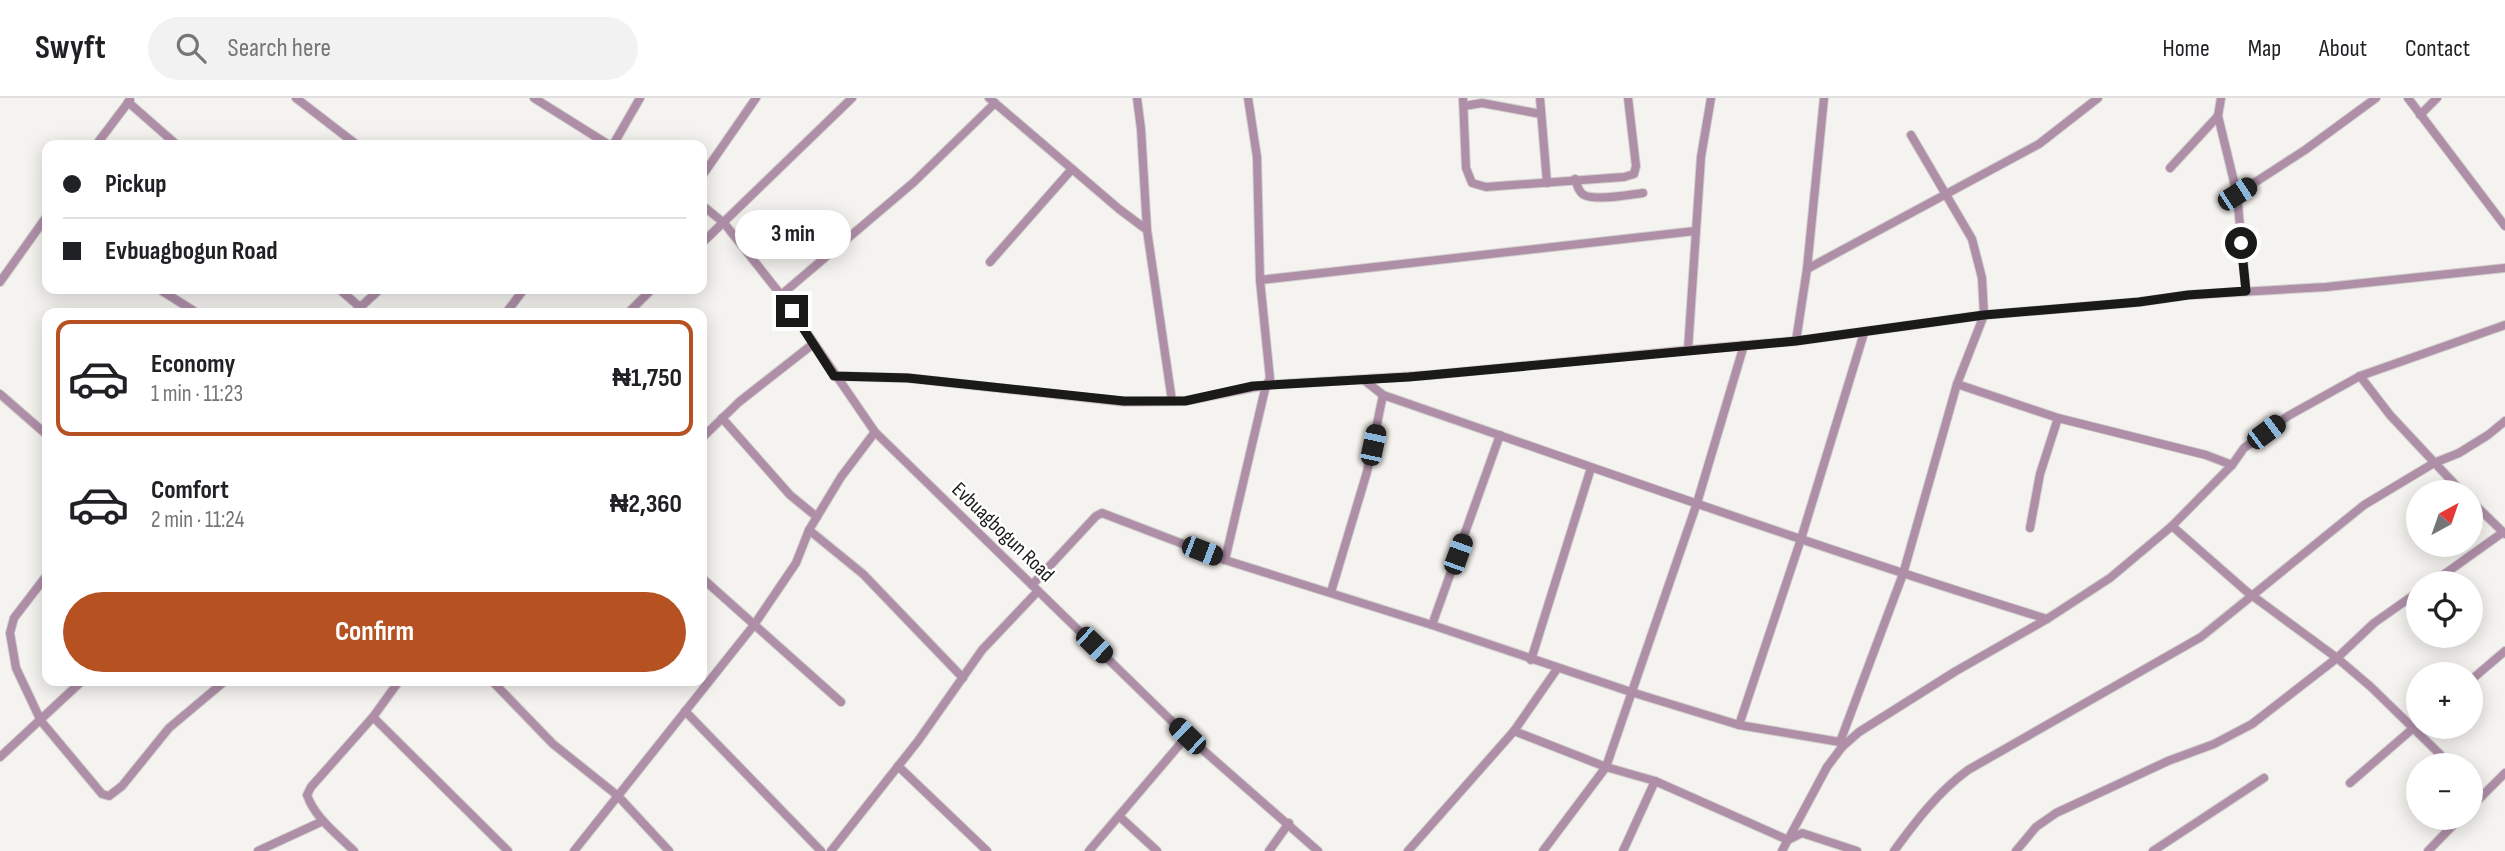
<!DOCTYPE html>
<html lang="en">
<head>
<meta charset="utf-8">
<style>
  :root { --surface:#fff; --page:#f2f2f2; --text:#202124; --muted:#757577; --line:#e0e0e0; --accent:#b65121 }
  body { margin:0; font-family:"Sofia Sans Condensed",sans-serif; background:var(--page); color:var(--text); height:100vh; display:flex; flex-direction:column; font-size:26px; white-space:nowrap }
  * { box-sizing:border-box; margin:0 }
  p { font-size:23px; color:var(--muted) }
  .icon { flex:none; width:38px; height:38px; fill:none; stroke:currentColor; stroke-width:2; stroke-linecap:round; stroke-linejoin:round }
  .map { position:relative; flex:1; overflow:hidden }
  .details { position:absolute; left:42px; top:210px; width:665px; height:378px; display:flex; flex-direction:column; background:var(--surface); border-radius:14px; box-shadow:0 4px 18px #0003 }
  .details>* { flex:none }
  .guide { position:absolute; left:42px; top:42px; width:665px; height:154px; border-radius:14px; box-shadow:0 4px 18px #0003; display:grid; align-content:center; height:154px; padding:0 21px; background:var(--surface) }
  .needle { width:46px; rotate:40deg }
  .tools { position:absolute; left:2406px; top:382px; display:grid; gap:14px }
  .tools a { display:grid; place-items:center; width:77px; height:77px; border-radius:50%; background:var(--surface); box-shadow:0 4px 18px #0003; font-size:35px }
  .end { position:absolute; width:32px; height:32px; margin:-16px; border:9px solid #1a1a18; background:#fff; box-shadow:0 0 0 4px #fff }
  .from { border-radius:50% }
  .bubble { position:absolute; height:49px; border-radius:24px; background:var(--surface); box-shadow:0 4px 18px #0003; font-size:23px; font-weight:700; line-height:49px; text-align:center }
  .car { position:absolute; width:21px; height:42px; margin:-21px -10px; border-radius:9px; box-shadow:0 0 5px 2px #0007; background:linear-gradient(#222 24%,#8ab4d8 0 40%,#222 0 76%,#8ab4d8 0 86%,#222 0) }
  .guide b { display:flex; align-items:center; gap:24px; height:66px; font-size:26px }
  .guide b+b { border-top:2px solid var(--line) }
  .guide i { width:18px; height:18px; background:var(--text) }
  ul { padding:12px 0 0; list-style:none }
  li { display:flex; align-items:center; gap:21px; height:116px; margin:0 14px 10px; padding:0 7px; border:4px solid transparent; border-radius:14px }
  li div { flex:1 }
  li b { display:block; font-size:26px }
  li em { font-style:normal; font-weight:700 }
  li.selected { border-color:var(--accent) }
  li>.icon { width:63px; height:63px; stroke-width:1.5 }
  .button { display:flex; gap:14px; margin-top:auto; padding:14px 21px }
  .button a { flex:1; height:80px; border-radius:42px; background:var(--accent); color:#fff; font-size:28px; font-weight:700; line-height:80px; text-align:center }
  header { display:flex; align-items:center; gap:42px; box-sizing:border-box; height:98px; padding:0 35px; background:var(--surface); border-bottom:2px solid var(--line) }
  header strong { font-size:33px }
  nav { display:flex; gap:38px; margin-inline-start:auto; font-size:24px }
  .search { width:490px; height:63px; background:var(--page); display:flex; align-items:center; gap:18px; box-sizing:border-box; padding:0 24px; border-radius:38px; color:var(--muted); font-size:26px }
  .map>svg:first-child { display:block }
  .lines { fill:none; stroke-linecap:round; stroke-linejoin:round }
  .minor-casing { stroke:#d2d0cd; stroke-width:10 }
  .minor { stroke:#af8fa8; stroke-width:8 }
  .route { stroke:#1a1a18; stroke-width:9 }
  .labels { text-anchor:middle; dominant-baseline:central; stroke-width:5; stroke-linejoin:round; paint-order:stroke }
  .street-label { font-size:21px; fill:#1a1a18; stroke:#fff }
</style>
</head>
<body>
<header>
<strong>Swyft</strong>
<div class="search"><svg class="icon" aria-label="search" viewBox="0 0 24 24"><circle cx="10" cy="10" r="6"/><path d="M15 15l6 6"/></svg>Search here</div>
<nav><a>Home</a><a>Map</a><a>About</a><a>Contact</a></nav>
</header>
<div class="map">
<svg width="2505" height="753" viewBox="0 0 2505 753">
  <rect width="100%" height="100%" fill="#f5f3ef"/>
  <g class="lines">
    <defs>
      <g id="minor">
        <polyline points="296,0 357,47"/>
        <polyline points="534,0 609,47"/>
        <polyline points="989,0 1119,111 1147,132 1172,303"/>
        <polyline points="1137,0 1141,31 1147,132"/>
        <polyline points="1463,0 1466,70 1472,85 1486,89 1624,79 1634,76 1636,68 1628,0"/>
        <polyline points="1540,0 1547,85"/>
        <polyline points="2221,0 2218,18 2237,96 2246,193"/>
        <polyline points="2408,0 2505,128"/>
        <polyline points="128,4 177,47"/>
        <polyline points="1464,8 1482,5 1541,16"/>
        <polyline points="2420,17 2437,0"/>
        <polyline points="96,47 130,2"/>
        <polyline points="613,47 640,0"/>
        <polyline points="2170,70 2218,18"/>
        <polyline points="702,78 756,0"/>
        <path d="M1575,81c2,5 3,13 9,16 12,6 44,0 59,-2"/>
        <polyline points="2237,96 2305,52 2376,0"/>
        <polyline points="702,107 724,125 781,197 875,334 1187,638 1318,753"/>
        <polyline points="702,145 852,0"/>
        <polyline points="990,164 1072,71"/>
        <polyline points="1807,171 2039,46 2098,0"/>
        <polyline points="1260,182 1695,133"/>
        <polyline points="0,184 47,118"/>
        <polyline points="159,191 197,215"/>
        <polyline points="339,191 361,210"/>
        <polyline points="781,197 914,84 995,5"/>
        <polyline points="354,215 380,191"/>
        <polyline points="506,215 524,191"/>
        <polyline points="628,215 652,191"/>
        <polyline points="1796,243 1807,171 1824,0"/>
        <polyline points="1688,252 1701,59 1711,0"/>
        <polyline points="834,278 908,280 1124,304 1185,303 1266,287 1270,281 1260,182 1257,59 1248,0"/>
        <polyline points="2360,278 2390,317 2462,394"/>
        <path d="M1364,282l19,15c221,76 441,155 664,224"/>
        <polyline points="1957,286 2058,320 2206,357 2232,367"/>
        <polyline points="0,296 47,337"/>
        <polyline points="722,320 790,397 817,419"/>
        <polyline points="702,340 739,304 813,246"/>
        <polyline points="2471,403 2505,436"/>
        <polyline points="2172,428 2246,493 2337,560 2371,589 2451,667"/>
        <polyline points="2030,430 2040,376 2058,320"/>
        <polyline points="809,432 863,476 963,580"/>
        <polyline points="1225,462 1266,287 1431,277 1688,252 1796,243 1984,217 2139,204 2188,197 2326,189 2505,170"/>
        <polyline points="47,477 14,520 10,535 16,570 41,623 102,696 109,698 122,688 169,630 225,583"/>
        <polyline points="702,480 841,604"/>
        <polyline points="2432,485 2502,435"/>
        <polyline points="1032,487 1096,418 1102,415 1225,462 1432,527 1631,594 1739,627 1840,644"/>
        <polyline points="1331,494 1367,374 1383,297"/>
        <polyline points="1432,527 1500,337"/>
        <polyline points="1531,562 1591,370"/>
        <polyline points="2471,582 2505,553"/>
        <polyline points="492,583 553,646 618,698 669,753"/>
        <polyline points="685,613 821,753"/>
        <polyline points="373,619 508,753"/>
        <polyline points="1739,627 1801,441 1864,235"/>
        <polyline points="1514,633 1606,669 1655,683 1788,742 1802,735 1857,753"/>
        <polyline points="1842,649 1840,644 1903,476 1957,286 1984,217 1982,180 1972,141 1911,37"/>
        <polyline points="0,659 82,583"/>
        <polyline points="898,668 987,753"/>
        <polyline points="2350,685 2418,626"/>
        <polyline points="2471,687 2482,698"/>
        <polyline points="2471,709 2505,675"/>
        <polyline points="1119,718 1157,753"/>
        <polyline points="258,753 323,723"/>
        <path d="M354,753c-17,-17 -39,-33 -47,-56l4,-8 62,-70 26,-36"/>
        <polyline points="574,753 754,527 796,465 809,432 841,379 875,334"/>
        <polyline points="831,753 918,643 982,552 1038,493"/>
        <polyline points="1089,753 1187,638"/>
        <polyline points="1269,753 1289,725"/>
        <polyline points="1408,753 1514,633 1557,571"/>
        <polyline points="1543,753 1606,669 1697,405 1744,247"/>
        <polyline points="1623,753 1655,683"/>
        <polyline points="1782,753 1827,669 1842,649 1859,634 1956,573 2047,521 2110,480 2172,428 2232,367 2244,350 2288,318 2360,278 2505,227"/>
        <path d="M1894,753c22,-30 44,-59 74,-81l233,-133 163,-132 70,-42 25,-10 29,-18 17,-14"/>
        <polyline points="2016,753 2036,729 2056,715 2168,663 2214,646 2252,626 2337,560 2374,525 2418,494"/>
        <polyline points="2153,753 2264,680"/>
        <polyline points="2428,753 2461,719"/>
      </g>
    </defs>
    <use href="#minor" class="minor-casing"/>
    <use href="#minor" class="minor"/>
  </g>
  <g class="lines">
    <polyline class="route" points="792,213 834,278 908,280 1124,303 1185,303 1253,288 1409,279 1796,243 1984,217 2139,204 2188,197 2246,193 2241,145"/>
  </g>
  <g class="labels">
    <g class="street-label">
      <text transform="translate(1003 434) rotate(44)">Evbuagbogun Road</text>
    </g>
  </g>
</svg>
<div class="tools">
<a><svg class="needle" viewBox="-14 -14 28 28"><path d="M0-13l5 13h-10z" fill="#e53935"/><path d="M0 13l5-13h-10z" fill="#757577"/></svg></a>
<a><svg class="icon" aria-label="locate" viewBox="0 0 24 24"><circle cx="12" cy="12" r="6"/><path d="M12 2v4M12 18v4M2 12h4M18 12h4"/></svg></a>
<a>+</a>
<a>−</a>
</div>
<i class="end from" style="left:2241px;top:145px"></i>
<i class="end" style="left:792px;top:213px"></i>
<div class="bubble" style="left:735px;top:112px;width:116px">3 min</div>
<i class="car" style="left:2237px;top:96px;rotate:57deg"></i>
<i class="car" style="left:2266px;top:334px;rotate:53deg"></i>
<i class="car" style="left:1373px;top:347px;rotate:12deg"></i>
<i class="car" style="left:1202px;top:453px;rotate:111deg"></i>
<i class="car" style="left:1458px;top:456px;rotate:20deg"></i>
<i class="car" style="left:1094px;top:547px;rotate:134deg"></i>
<i class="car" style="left:1187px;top:638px;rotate:314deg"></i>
<div class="guide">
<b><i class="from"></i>Pickup</b>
<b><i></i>Evbuagbogun Road</b>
</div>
<section class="details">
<ul>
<li class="selected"><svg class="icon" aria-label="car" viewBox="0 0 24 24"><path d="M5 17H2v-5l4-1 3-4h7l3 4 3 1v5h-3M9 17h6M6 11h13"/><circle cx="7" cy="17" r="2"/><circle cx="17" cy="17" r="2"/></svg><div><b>Economy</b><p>1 min · 11:23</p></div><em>₦1,750</em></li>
<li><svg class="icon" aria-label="car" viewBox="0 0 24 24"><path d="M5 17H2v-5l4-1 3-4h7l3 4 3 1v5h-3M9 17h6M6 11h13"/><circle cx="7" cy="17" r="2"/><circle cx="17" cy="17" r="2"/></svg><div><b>Comfort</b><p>2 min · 11:24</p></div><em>₦2,360</em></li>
</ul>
<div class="button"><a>Confirm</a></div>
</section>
</div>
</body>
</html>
